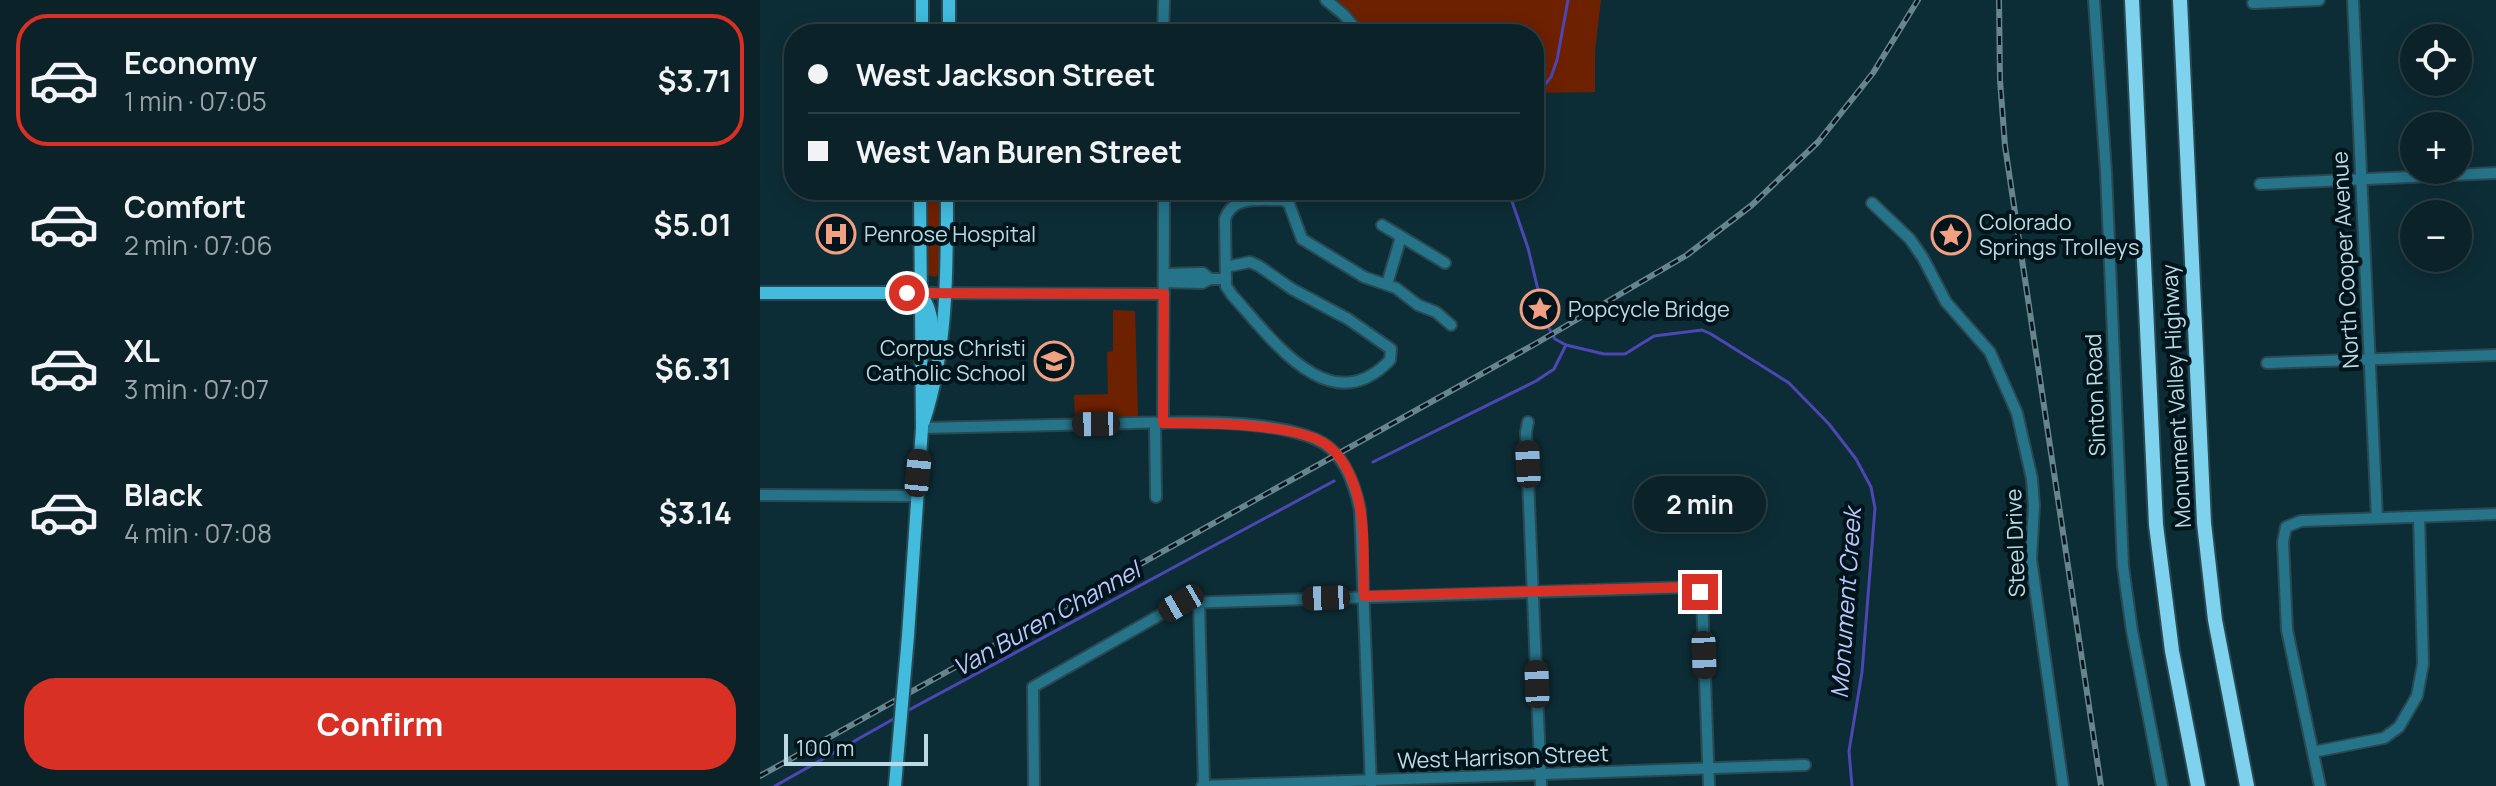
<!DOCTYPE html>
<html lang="en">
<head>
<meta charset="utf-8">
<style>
  :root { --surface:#0a2228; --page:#182f34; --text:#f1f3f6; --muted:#99a4a8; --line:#2a3f45; --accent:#d93025 }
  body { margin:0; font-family:Manrope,sans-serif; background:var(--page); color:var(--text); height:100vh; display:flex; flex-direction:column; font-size:30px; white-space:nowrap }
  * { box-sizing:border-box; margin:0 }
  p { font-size:26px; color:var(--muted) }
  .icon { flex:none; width:44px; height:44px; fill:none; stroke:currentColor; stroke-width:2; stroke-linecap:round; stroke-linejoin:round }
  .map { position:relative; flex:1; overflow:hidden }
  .sheet { display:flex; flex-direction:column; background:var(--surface); width:760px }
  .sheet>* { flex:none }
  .banner { position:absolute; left:24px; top:24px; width:760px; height:176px; border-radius:32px; box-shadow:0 4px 20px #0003,0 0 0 2px var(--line); display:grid; align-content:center; height:176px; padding:0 24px; background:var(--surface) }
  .controls { position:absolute; left:1640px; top:24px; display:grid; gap:16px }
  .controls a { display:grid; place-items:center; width:72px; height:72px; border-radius:50%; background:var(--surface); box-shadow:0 4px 20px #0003,0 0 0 2px var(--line); font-size:40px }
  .scale { position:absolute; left:24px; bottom:20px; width:144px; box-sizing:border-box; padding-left:8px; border:4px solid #bcd9e3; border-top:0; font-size:22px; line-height:28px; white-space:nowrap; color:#bcd9e3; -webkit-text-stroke:6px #00141b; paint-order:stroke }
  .end { position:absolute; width:36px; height:36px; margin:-18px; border:10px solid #d93025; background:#fff; box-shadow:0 0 0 4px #fff }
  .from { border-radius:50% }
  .bubble { position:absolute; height:56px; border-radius:28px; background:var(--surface); box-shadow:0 4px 20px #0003,0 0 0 2px var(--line); font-size:26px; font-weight:700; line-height:56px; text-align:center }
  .car { position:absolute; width:24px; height:48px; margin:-24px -12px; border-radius:10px; box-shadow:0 0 6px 2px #0007; background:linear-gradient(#222 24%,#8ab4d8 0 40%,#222 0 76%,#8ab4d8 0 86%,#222 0) }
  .banner b { display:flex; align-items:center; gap:28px; height:76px; font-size:30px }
  .banner b+b { border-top:2px solid var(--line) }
  .banner i { width:20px; height:20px; background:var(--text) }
  ul { padding:14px 0 0; list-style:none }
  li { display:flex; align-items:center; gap:24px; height:132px; margin:0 16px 12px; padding:0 8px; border:4px solid transparent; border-radius:32px }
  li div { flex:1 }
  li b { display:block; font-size:30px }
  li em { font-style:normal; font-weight:700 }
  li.on { border-color:var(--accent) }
  li>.icon { width:72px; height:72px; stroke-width:1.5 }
  .button { display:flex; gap:16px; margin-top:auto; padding:16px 24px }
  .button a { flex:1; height:92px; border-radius:32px; background:var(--accent); color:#fff; font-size:32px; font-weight:700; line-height:92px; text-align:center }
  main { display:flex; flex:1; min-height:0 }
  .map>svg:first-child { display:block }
  .green { fill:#6d2100 }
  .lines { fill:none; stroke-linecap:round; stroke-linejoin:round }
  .stream { stroke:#4d47b3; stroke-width:3 }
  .minor-casing { stroke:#294952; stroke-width:14 }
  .major-casing { stroke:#294952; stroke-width:16 }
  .highway-casing { stroke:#294952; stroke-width:18 }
  .minor { stroke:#26748a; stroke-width:10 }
  .major { stroke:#42bbdd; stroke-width:12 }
  .highway { stroke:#7ed2ed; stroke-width:14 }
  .rail-casing { stroke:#66858e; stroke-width:6 }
  .rail { stroke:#00141b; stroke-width:3; stroke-dasharray:9; stroke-linecap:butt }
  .major-bridge-casing { stroke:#294952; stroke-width:16; stroke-linecap:butt }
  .major-bridge { stroke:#42bbdd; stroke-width:12 }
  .route { stroke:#d93025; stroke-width:10 }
  .labels { text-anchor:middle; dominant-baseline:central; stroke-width:8; stroke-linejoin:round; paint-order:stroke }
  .poi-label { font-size:22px; fill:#bcd9e3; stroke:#00141b; text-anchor:start }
  .street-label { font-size:22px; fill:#bcd9e3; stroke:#00141b }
  .water-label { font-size:24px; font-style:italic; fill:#c0c5fc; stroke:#00141b }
</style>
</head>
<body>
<main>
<section class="sheet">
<ul>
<li class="on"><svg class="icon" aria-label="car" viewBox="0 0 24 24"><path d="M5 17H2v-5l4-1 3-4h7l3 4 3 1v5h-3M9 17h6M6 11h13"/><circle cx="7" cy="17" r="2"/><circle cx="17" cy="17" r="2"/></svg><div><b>Economy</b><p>1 min · 07:05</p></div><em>$3.71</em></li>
<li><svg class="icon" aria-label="car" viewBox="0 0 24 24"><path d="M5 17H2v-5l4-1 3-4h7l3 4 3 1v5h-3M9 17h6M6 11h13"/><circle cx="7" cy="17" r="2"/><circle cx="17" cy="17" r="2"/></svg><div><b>Comfort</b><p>2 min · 07:06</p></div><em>$5.01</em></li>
<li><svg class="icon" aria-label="car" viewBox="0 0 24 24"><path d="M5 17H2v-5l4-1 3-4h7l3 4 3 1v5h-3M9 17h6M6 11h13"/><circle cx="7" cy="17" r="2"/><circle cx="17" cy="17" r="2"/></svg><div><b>XL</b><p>3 min · 07:07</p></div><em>$6.31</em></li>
<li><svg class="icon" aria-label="car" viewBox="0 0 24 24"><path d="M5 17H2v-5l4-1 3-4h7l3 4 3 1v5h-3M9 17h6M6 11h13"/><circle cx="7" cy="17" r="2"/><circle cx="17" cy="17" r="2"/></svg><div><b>Black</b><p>4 min · 07:08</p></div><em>$3.14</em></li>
</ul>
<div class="button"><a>Confirm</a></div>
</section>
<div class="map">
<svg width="1736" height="786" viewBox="0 0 1736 786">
  <rect width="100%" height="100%" fill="#0d2d36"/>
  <g class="green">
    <polygon points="572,0 841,0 835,51 835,92 774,93 774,34 609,34"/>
    <polygon points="166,190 182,190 182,258 179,274 175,277 167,275 165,272"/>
    <polygon points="353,310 375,311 378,416 315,418 314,395 348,394 347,352 353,351"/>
  </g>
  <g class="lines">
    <g class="stream">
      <polyline points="774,98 791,77 797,60 808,0"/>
      <polyline points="748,190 768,248 786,323 795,339 806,345 844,354 865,354 894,336 942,330 951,334 1029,383 1069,424 1096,459 1111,487 1115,508 1102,672 1089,751 1092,786"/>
      <polyline points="613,462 776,381 794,369 806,345"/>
      <polyline points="147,711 574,481"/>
      <polyline points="15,786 137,717"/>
    </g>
    <defs>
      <g id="minor">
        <polyline points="566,0 584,15 600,34"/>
        <polyline points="1334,0 1346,172 1363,566 1372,631 1402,786"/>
        <polyline points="1593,0 1617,518"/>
        <polyline points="1493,3 1559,0"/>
        <polyline points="403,34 404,0"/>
        <polyline points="1500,184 1736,173"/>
        <polyline points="1112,203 1150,239 1163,258 1186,302 1230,352 1257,413 1272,479 1274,506 1271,559 1303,786"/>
        <polyline points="622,225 685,263"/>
        <path d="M466,267l24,-5 9,4 33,23 56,30 43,30 -1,11c-61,64 -120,-24 -158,-65l-6,-9 -1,-67c8,-25 38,-18 59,-19l5,4 13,35 62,38 32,11 22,17 18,7 15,13"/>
        <polyline points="404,274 443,273 450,279"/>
        <polyline points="404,282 442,283 450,279 466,279"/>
        <polyline points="627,284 641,237"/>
        <polyline points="159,293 404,294"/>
        <polyline points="1507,363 1736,355"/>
        <polyline points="768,422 766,432 781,786"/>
        <polyline points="395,423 396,497"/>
        <polyline points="403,423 404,190"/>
        <path d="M162,428c59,-1 118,-3 177,-4 56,-1 176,-9 224,19 22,13 32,43 37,67l11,276"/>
        <polyline points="0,495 156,496"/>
        <polyline points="439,602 444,786"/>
        <polyline points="1553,752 1624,738 1639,727 1657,696 1663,664 1659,517"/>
        <polyline points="274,786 273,687 421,603 932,587 940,592 942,598 949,786"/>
        <polyline points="442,786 1045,765"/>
        <polyline points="1560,786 1527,630 1523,542 1526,527 1541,521 1736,514"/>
      </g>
      <g id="major">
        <polyline points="162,34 162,0"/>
        <polyline points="189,34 189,0"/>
        <polyline points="0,293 159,293"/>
        <path d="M159,293c15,15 13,36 14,57"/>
        <path d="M164,421c24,-73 23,-155 23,-231"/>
        <polyline points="148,636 162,428 160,190"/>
        <polyline points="135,786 138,750"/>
      </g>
      <g id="highway">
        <polyline points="1372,0 1396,525 1412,651 1438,786"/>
        <polyline points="1420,0 1444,523 1455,620 1487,786"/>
      </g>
    </defs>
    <use href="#minor" class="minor-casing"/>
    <use href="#major" class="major-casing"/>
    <use href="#highway" class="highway-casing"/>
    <use href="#minor" class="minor"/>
    <use href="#major" class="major"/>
    <use href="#highway" class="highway"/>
    <defs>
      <g id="rail">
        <polyline points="1239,0 1240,80 1245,146 1341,786"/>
        <polyline points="0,776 775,344 927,255 992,205 1058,142 1113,73 1158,0"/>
      </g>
    </defs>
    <use href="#rail" class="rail-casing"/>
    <use href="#rail" class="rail"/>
    <defs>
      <polyline id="major-bridge" points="138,750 148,636"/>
    </defs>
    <use href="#major-bridge" class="major-bridge-casing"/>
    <use href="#major-bridge" class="major-bridge"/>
  </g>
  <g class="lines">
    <path class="route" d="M147,293l257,1 -1,129c39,0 134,0 164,22 16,12 26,34 31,53 8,31 5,66 6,98l328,-9 8,5"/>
  </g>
  <defs>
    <symbol id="hospital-ring" viewBox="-11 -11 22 22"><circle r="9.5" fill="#00141b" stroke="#f3a082" stroke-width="1.5"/><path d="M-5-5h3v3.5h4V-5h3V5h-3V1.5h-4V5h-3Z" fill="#f3a082"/></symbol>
    <symbol id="sight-ring" viewBox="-11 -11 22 22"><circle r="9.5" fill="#00141b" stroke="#f3a082" stroke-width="1.5"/><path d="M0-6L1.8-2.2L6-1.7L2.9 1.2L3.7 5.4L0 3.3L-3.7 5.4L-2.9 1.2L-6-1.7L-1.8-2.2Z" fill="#f3a082"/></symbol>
    <symbol id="school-ring" viewBox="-11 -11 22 22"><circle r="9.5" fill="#00141b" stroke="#f3a082" stroke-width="1.5"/><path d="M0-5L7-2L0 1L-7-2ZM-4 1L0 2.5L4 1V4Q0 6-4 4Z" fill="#f3a082"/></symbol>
  </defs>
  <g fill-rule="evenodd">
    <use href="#hospital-ring" x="54" y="212" width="44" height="44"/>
    <use href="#sight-ring" x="1169" y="213" width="44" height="44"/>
    <use href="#sight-ring" x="758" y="287" width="44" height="44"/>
    <use href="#school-ring" x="272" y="339" width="44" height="44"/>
  </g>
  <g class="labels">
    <g class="poi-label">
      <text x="1219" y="222">Colorado<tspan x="1219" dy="25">Springs Trolleys</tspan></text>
      <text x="104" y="234">Penrose Hospital</text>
      <text x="808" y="309">Popcycle Bridge</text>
      <text x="266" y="348" text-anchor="end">Corpus Christi<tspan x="266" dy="25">Catholic School</tspan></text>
    </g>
    <g class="street-label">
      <text transform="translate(1585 260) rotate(-93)">North Cooper Avenue</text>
      <text transform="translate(1335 395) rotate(-92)">Sinton Road</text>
      <text transform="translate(1416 396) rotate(-93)">Monument Valley Highway</text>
      <text transform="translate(1255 543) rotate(-92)">Steel Drive</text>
      <text transform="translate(743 757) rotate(-2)">West Harrison Street</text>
    </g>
    <g class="water-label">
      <text transform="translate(1085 603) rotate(-86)">Monument Creek</text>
      <text transform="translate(286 618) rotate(-29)">Van Buren Channel</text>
    </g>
  </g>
</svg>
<div class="controls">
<a><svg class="icon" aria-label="locate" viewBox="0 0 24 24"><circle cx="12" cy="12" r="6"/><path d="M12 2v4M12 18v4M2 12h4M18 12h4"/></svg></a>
<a>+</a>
<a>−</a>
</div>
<div class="scale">100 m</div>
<i class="end from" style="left:147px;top:293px"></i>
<i class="end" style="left:940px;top:592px"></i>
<div class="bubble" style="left:874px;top:476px;width:132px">2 min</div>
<i class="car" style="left:336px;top:424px;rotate:269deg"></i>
<i class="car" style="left:768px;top:464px;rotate:357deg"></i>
<i class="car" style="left:158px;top:473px;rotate:6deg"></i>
<i class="car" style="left:566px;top:598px;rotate:268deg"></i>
<i class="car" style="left:421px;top:603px;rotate:240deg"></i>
<i class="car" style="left:944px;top:655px;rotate:178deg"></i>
<i class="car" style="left:777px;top:684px;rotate:358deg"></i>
<div class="banner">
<b><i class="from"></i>West Jackson Street</b>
<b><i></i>West Van Buren Street</b>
</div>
</div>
</main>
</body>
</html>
